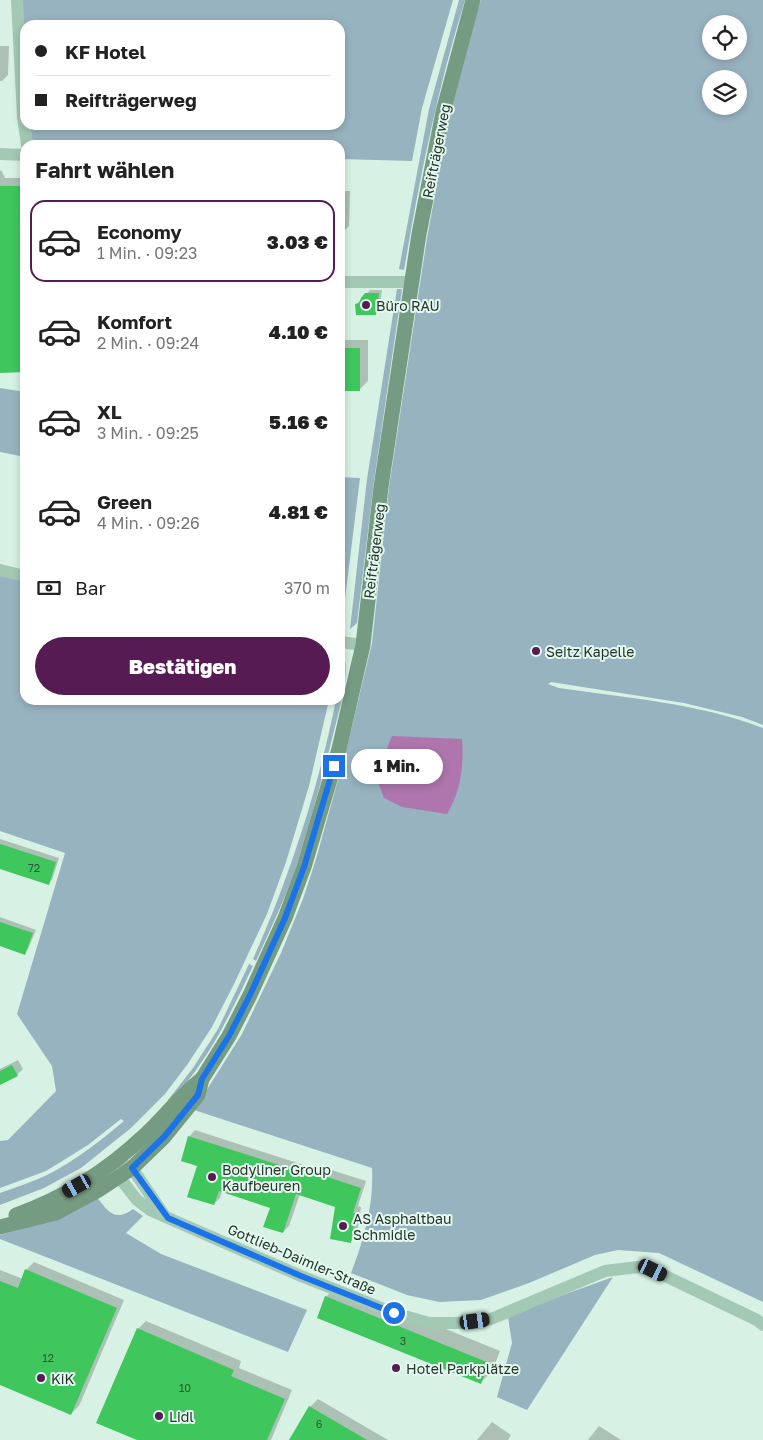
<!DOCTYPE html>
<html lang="de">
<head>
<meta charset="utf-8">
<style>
  :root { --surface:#fff; --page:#f6f6f6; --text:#222; --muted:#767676; --line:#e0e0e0; --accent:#551b52 }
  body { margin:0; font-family:"Golos Text",sans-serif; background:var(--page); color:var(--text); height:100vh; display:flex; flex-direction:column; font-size:19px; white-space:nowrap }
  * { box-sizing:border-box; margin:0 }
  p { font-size:16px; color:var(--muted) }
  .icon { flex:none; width:28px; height:28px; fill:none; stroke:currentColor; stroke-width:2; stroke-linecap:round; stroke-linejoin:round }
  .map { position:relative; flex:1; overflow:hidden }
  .drawer { position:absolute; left:20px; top:140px; width:325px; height:565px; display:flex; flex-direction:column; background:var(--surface); border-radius:15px; box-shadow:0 2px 8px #0003 }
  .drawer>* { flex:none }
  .hud { position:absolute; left:20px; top:20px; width:325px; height:110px; border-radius:15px; box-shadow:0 2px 8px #0003; display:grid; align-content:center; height:110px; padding:0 15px; background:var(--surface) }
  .controls { position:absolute; left:702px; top:15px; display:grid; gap:10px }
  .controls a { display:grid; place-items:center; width:45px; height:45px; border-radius:50%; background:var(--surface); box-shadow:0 2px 8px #0003; font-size:25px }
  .end { position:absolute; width:22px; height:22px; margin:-11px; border:6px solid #1a73e8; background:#fff; box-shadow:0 0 0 2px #fff }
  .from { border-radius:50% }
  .bubble { position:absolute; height:35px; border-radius:18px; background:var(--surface); box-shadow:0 2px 8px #0003; font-size:16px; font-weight:800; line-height:35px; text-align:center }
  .car { position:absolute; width:15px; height:30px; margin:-15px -8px; border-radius:6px; box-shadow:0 0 4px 1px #0007; background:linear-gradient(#222 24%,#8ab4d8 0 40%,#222 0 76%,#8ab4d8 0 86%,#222 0) }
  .hud b { display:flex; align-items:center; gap:18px; height:48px; font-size:19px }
  .hud b+b { border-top:1px solid var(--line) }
  .hud i { width:12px; height:12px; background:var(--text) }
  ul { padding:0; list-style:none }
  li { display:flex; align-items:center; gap:15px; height:82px; margin:0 10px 8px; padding:0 5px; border:2px solid transparent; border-radius:15px }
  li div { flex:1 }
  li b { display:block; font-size:19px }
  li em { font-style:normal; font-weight:800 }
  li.current { border-color:var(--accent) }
  li>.icon { width:45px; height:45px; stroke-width:1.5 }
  h2 { padding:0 15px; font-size:22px; line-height:60px }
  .pay { display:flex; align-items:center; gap:12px; height:55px; padding:0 15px; font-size:19px }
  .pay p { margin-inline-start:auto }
  .cta { display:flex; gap:10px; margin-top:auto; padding:10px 15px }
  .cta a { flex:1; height:58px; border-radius:30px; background:var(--accent); color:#fff; font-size:20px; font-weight:800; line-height:58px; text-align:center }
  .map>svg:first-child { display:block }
  .green { fill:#98b3c0; fill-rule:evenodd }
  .water { fill:#ae76ad }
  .shadow { fill:#0003 }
  .building { fill:#3fc75e }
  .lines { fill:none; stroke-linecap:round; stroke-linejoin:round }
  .street { stroke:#a3c9b4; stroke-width:12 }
  .secondary { stroke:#759c82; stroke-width:15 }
  .route { stroke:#1a73e8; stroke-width:6 }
  .poi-dot { fill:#551b52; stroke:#e3f9ef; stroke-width:2 }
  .labels { text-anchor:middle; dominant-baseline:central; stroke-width:4; stroke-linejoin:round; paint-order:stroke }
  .number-label { font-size:11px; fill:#2c5937 }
  .street-label { font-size:14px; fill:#25342a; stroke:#e3f9ef }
  .poi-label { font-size:14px; fill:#25342a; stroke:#e3f9ef; text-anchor:start }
</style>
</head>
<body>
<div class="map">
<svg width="763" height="1440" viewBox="0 0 763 1440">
  <rect width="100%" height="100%" fill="#d7f1e4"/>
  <g class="green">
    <polygon points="21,0 453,0 422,108 412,161 340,159 340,145 33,145 30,125 340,125 340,25 25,25 25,81"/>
    <path d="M459,0h6c-28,90 -45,177 -61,270l-5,-1 30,-160z"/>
    <path d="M481,0h282v725l-21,-8 -58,-14 -133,-21 -3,2 11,4c68,10 139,15 204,40v574l-104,-49 -41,-3 -23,5 -66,28 -48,17 -42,2 -32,-7 -56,-22c13,-34 23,-68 21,-105l-178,-58 48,-76 39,-81 22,-54 13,-40 30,-108 26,-108 17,-156 38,-249 23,-125 12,-52zM711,24h28v27h-28zM711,79h28v27h-28z"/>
    <polygon points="397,289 402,289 374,481 357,623 350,629 367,479"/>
    <polygon points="0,388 25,392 25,457 0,452"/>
    <polygon points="340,477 360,478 340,639"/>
    <path d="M0,574l25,7v119h304l-20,86 -23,76 -19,52 -33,70 -22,43 -25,38 -22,29 -34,34 -50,40 -37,20 -44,17v-12c16,-6 32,-11 47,-18 28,-14 53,-34 77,-54l-3,-2 -33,26 -42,26 -46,17v-47l8,-1 48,-49 -4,-25 -35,-52 48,-161 -65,-22z"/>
    <path d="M344,657c6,18 -6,58 -11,78 -11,44 -23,88 -37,132 -11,32 -26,63 -40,94l-3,-2c37,-83 65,-170 83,-259h4v-22z"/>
    <path d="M249,964l4,2c-24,50 -44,95 -83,135l-2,-1 25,-32 25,-39z"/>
    <path d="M97,1197c11,15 18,25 36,12l10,7 -17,17 35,21 146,56 -19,42 -288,-113v-4l51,-14z"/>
    <polygon points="613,1277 527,1410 497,1397 512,1343 508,1317 538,1304"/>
  </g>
  <path class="water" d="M392,736l70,3c2,26 -1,52 -15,75l-45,-7 -18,-9 -8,-22z"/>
  <g class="shadow">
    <polygon points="0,46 9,46 8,75 2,81 0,81"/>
    <polygon points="1,170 5,178 25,178 25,370 0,372 0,171"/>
    <polygon points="340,191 350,191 349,226 345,230 340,230"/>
    <polygon points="370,290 382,290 379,310 375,314 357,304"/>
    <polygon points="340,340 368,340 368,381 360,389 340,389"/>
    <polygon points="0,839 59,858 52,880 49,883 0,868"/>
    <polygon points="0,917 36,930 28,949 25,953 0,945"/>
    <polygon points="18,1060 23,1069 17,1075 0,1084 0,1069"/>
    <polygon points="195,1130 322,1171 325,1168 366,1181 358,1206 361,1207 357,1235 351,1241 337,1206 300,1194 289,1226 283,1232 271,1207 222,1191 220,1198 214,1204 198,1165 189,1137"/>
    <polygon points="34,1262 124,1300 79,1406 71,1414 0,1383 0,1270 23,1279 26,1270"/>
    <polygon points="338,1285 500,1351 492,1371 480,1383 326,1297"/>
    <polygon points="146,1321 241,1361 239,1368 292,1390 271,1440 140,1440 138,1329"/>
    <polygon points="318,1399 388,1440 291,1440 310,1407"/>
    <polygon points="492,1422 511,1435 508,1440 477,1440"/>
    <polygon points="599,1426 621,1440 588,1440"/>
  </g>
  <g class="building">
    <polygon points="0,186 25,186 25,372 0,373"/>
    <polygon points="365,293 379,293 376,315 356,315 355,304 359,303 361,298"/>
    <rect x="340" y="348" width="20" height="43"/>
    <polygon points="0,844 56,862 49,885 0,869"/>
    <polygon points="0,922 33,933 25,955 0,946"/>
    <polygon points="12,1065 18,1076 0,1085 0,1071"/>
    <polygon points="188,1136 317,1177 318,1174 361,1188 353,1213 356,1213 351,1243 330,1239 335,1207 296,1194 283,1233 263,1227 270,1208 219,1191 214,1205 187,1197 197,1166 181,1161"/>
    <polygon points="25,1269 117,1308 71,1415 0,1385 0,1281 18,1288"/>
    <polygon points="325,1296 489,1363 481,1384 317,1318"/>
    <polygon points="137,1328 234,1370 231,1376 285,1399 267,1440 137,1440 96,1423"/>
    <polygon points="309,1406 367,1440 289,1440"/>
  </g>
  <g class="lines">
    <g class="street">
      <polyline points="17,0 23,117 27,145"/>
      <polyline points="0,154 25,155"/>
      <polyline points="340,282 411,282"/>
      <polyline points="0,570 25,576"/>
      <polyline points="340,642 363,645"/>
      <polyline points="124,1165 132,1168 164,1215"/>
      <polyline points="119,1177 137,1200 150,1210 168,1218 301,1276 394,1313 429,1323 460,1323 491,1319 605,1271 638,1267 653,1270 757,1320 763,1325"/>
    </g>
    <g class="secondary">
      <path d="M16,1215c48,-17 92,-45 129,-80 20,-18 35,-40 57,-56"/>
      <polyline points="0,1227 56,1213 97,1191 132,1168 164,1137 198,1095 202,1079 229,1036 250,995 285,918 304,867 339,749 363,645 381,487 419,234 443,112 473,0"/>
    </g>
  </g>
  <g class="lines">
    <polyline class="route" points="334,766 304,867 285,918 250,995 229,1036 202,1079 198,1095 164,1137 132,1168 168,1218 301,1276 394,1313"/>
  </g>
  <g class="poi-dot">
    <circle cx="366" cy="305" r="5"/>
    <circle cx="536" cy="651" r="5"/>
    <circle cx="212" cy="1177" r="5"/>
    <circle cx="343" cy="1226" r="5"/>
    <circle cx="396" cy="1368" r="5"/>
    <circle cx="41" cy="1378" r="5"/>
    <circle cx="159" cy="1416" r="5"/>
  </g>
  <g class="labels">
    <g class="number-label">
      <text x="34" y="867">72</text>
      <text x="403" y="1340">3</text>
      <text x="48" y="1357">12</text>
      <text x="185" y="1387">10</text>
      <text x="319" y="1423">6</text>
    </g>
    <g class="street-label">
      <text transform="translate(436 151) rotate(-79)">Reifträgerweg</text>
      <text transform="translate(374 551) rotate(-83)">Reifträgerweg</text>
      <text transform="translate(302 1259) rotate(23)">Gottlieb-Daimler-Straße</text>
    </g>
    <g class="poi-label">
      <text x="376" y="305">Büro RAU</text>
      <text x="546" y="651">Seitz Kapelle</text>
      <text x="222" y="1169">Bodyliner Group<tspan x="222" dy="16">Kaufbeuren</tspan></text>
      <text x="353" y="1218">AS Asphaltbau<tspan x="353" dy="16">Schmidle</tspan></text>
      <text x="406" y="1368">Hotel Parkplätze</text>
      <text x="51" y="1378">KiK</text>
      <text x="169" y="1416">Lidl</text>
    </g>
  </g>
</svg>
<div class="controls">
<a><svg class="icon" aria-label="locate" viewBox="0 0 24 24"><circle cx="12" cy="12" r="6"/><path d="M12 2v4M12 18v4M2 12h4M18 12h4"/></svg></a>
<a><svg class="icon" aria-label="layers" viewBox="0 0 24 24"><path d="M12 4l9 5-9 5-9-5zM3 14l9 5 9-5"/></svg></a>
</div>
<i class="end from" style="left:394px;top:1313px"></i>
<i class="end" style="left:334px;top:766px"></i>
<div class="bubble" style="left:351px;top:749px;width:92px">1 Min.</div>
<i class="car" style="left:77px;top:1186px;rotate:241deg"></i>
<i class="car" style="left:653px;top:1270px;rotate:116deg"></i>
<i class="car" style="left:475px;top:1321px;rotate:82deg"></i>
<div class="hud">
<b><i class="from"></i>KF Hotel</b>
<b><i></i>Reifträgerweg</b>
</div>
<section class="drawer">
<h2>Fahrt wählen</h2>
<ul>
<li class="current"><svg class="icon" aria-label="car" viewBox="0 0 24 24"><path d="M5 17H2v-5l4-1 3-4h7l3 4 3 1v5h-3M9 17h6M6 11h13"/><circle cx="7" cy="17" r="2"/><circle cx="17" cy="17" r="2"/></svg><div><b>Economy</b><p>1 Min. · 09:23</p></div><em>3.03 €</em></li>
<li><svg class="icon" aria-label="car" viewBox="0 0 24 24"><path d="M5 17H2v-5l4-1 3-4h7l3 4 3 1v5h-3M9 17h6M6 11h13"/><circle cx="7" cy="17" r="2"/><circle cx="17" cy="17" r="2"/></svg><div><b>Komfort</b><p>2 Min. · 09:24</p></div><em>4.10 €</em></li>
<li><svg class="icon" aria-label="car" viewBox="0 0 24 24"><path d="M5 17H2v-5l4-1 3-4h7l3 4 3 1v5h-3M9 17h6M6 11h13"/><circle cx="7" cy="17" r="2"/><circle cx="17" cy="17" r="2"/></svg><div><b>XL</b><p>3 Min. · 09:25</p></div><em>5.16 €</em></li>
<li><svg class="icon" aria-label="car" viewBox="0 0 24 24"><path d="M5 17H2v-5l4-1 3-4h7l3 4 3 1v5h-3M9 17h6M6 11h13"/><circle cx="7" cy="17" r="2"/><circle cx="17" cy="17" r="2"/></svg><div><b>Green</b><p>4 Min. · 09:26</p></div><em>4.81 €</em></li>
</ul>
<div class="pay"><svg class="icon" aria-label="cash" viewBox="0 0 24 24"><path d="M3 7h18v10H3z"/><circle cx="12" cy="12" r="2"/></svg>Bar<p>370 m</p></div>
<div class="cta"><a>Bestätigen</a></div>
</section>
</div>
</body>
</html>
